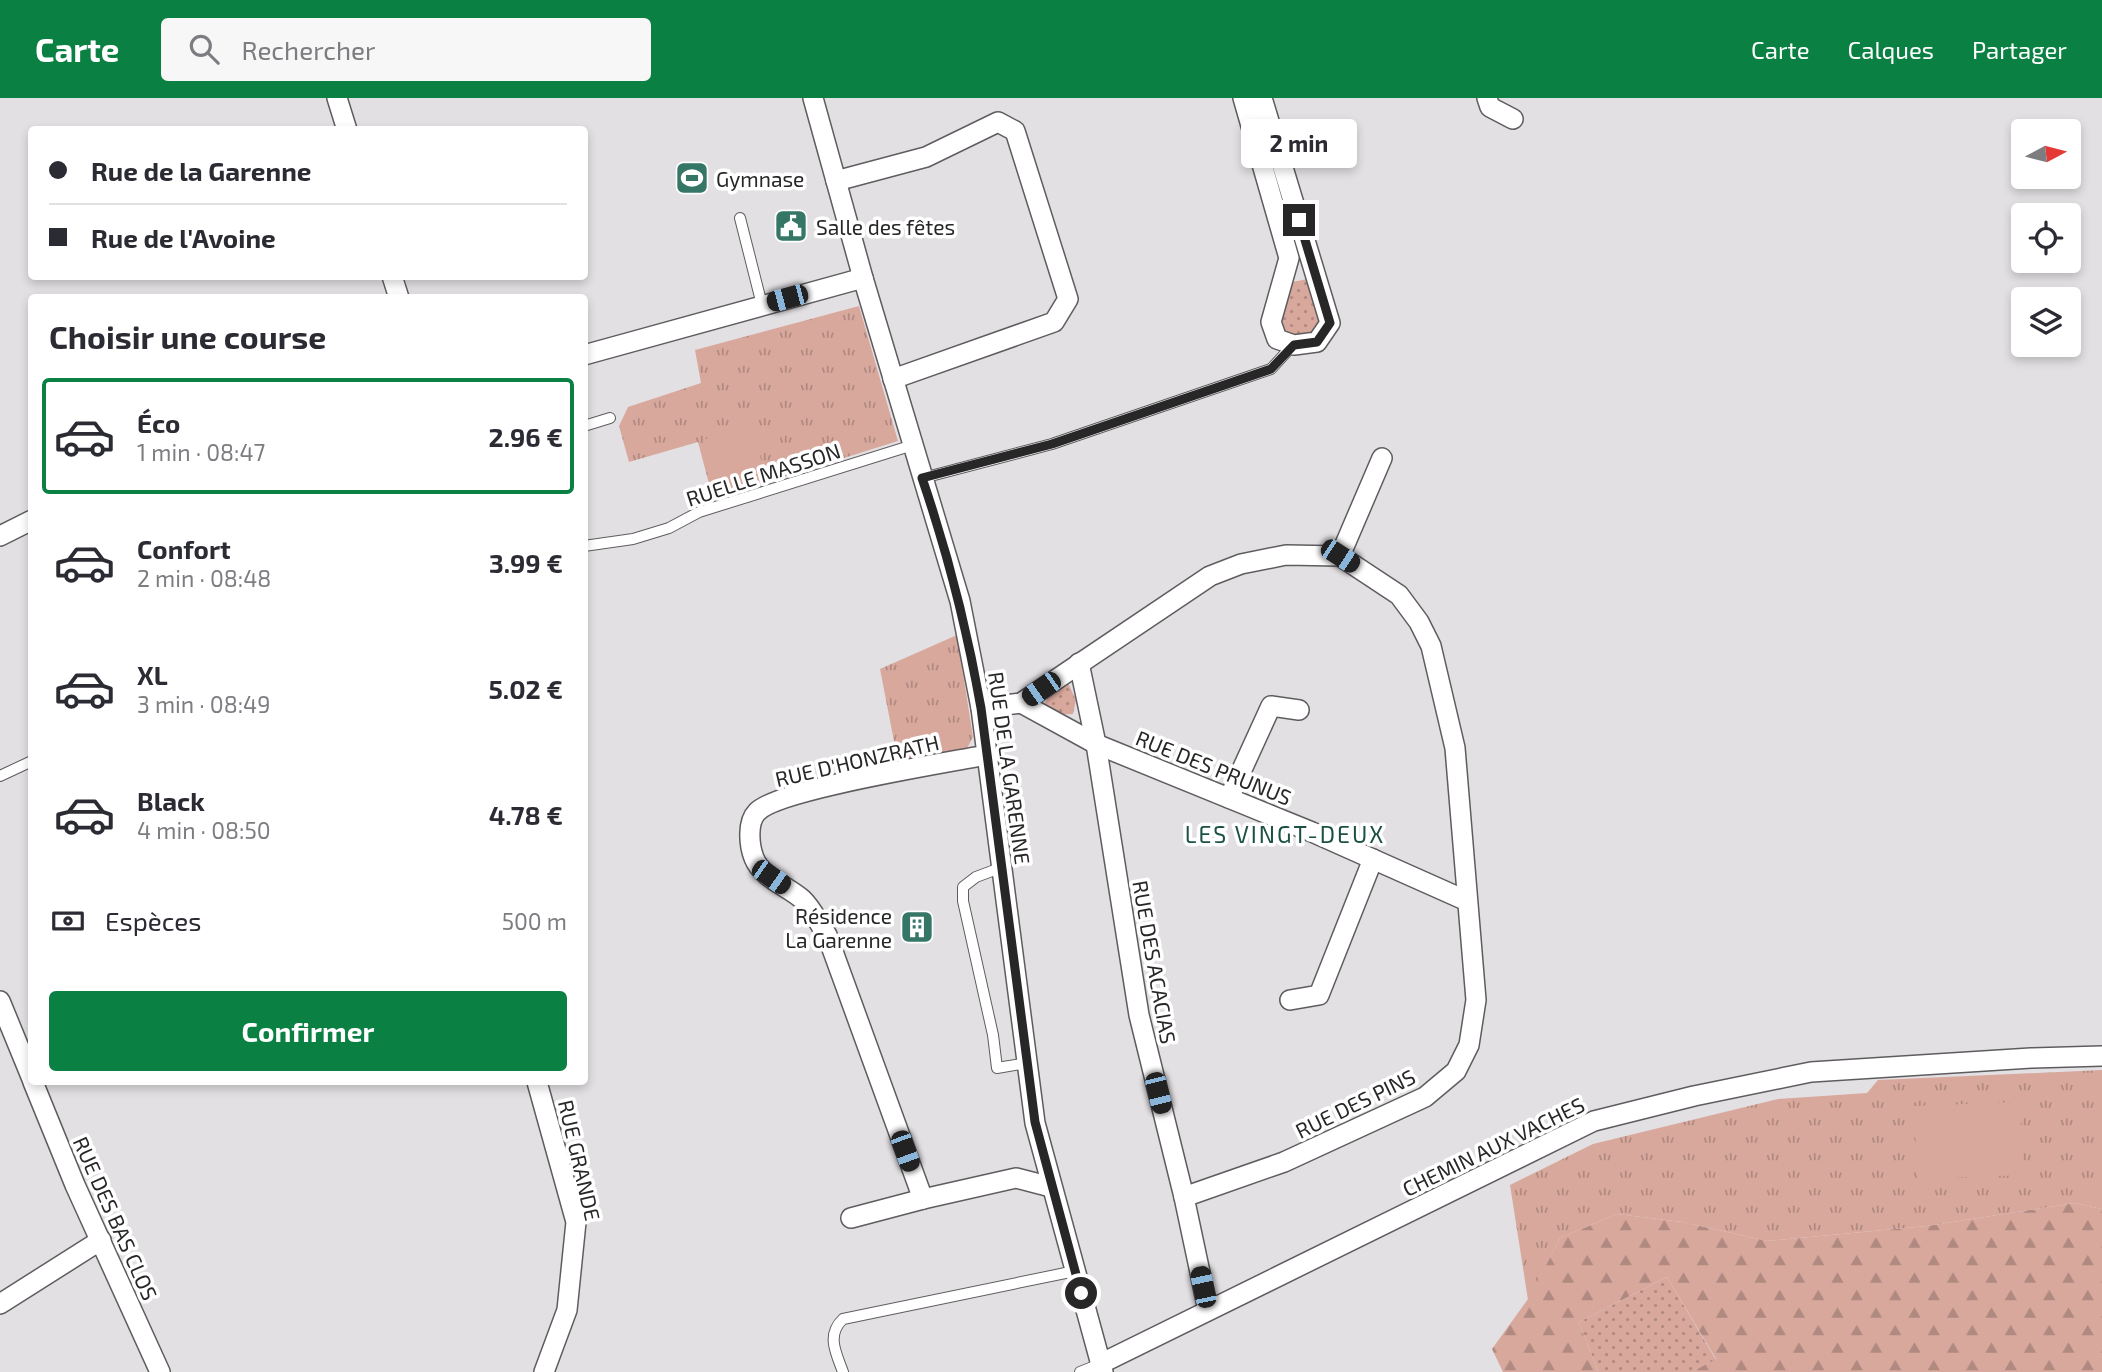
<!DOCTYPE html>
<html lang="fr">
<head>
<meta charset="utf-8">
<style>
  :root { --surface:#fff; --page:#f7f7f7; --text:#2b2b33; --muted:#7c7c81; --line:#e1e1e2; --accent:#0b8043 }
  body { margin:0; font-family:"Exo 2",sans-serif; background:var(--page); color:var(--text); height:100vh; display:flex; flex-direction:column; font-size:26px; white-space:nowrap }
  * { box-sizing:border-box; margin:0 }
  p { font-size:23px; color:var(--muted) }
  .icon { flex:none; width:38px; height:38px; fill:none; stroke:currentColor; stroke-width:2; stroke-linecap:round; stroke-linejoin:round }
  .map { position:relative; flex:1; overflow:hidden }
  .panel { position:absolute; left:28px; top:196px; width:560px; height:791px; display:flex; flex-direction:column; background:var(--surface); border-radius:7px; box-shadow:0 4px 10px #0003 }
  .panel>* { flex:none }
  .guide { position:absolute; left:28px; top:28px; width:560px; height:154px; border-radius:7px; box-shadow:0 4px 10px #0003; display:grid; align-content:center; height:154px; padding:0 21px; background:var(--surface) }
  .needle { width:46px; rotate:83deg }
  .controls { position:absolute; left:2011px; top:21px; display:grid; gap:14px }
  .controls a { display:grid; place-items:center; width:70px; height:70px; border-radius:7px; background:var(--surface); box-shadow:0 4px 10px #0003; font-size:35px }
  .end { position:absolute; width:32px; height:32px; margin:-16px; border:9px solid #282728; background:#fff; box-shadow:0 0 0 4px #fff }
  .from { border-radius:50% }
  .bubble { position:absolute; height:49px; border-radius:7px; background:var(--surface); box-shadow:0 4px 10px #0003; font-size:23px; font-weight:700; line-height:49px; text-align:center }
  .car { position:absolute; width:21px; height:42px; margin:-21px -10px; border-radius:9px; box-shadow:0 0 5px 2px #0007; background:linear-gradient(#222 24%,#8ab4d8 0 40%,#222 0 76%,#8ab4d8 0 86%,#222 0) }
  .guide b { display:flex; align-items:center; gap:24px; height:66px; font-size:26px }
  .guide b+b { border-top:2px solid var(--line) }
  .guide i { width:18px; height:18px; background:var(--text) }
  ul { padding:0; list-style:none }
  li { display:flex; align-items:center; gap:21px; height:116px; margin:0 14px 10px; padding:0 7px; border:4px solid transparent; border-radius:7px }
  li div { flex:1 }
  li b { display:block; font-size:26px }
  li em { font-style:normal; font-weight:700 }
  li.selected { border-color:var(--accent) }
  li>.icon { width:63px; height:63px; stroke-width:1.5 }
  h2 { padding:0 21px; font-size:32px; line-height:84px }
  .pay { display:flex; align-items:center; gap:18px; height:77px; padding:0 21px; font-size:26px }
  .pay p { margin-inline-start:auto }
  .action { display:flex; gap:14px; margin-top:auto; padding:14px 21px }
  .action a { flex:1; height:80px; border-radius:7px; background:var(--accent); color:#fff; font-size:28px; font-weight:700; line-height:80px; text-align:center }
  header { display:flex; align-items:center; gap:42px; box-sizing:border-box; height:98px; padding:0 35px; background:var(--accent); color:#fff }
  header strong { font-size:33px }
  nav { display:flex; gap:38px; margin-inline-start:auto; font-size:24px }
  .search { width:490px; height:63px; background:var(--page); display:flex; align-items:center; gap:18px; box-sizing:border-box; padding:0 24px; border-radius:7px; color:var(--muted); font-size:26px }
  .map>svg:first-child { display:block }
  .grass { fill:url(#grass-dots) }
  .forest { fill:url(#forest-firs) }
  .park { fill:url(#park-tufts) }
  .pitch { fill:#d9a89d }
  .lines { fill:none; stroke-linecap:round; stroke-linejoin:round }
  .service-casing { stroke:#5f5c5f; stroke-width:12 }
  .minor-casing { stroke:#5f5c5f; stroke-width:22 }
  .service { stroke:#fff; stroke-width:10 }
  .minor { stroke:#fff; stroke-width:19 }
  .route { stroke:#282728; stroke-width:9 }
  .labels { text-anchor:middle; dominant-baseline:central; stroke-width:7; stroke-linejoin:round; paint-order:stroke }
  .poi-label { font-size:21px; fill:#282728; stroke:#fff; text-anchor:start }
  .street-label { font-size:21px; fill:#282728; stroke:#fff }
  .neighbourhood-label { font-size:23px; letter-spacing:2px; fill:#1b5043; stroke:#fff }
</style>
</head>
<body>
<header>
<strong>Carte</strong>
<div class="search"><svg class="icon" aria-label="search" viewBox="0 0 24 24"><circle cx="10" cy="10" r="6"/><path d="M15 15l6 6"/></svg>Rechercher</div>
<nav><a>Carte</a><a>Calques</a><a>Partager</a></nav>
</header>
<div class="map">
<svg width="2102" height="1274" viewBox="0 0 2102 1274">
  <defs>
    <pattern id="grass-dots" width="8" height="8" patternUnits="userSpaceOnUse" patternTransform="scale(1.75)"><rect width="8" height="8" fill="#d9a89d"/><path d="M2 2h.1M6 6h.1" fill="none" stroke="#b08980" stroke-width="1.8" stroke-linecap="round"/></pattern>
    <pattern id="forest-firs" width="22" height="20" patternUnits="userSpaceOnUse" patternTransform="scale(1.75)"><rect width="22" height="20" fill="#d9a89d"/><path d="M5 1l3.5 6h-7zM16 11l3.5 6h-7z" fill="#b08980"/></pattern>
    <pattern id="park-tufts" width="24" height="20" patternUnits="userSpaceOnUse" patternTransform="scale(1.75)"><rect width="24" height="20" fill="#d9a89d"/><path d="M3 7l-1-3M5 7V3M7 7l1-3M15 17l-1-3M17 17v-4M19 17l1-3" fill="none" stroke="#b08980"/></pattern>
  </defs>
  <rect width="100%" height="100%" fill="#e3e0e3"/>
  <g class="grass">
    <polygon points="1308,181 1321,226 1305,239 1289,238 1282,230 1286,185"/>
    <path d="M1068,585l8,17 -3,14c-12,1 -20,-1 -28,-10l6,-14z"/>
    <polygon points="1667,1179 1716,1262 1692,1274 1598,1274 1579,1224"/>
  </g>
  <polygon class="forest" points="2075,1105 2102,1111 2102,1274 1692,1274 1716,1261 1667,1179 1579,1224 1598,1274 1503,1274 1492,1251 1528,1201 1560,1140 1617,1116 1682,1124 1768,1143 1927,1128"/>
  <g class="park">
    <polygon points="859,208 898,343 713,401 698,344 629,364 619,328 628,309 701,285 695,252"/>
    <polygon points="957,537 973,639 964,656 899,669 880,571"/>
    <polygon points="2102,972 2102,1111 2075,1105 1927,1128 1768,1143 1682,1124 1617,1116 1560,1140 1528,1202 1510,1087 1593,1046 1778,1001 1867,995 1878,982"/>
  </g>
  <g class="pitch">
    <polygon points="750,327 766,377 719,392 703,342"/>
    <polygon points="2020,1004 2023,1077 1917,1081 1914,1008"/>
  </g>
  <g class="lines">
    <defs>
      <g id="service">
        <polyline points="740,120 762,207"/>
        <polyline points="584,328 610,320"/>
        <polyline points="923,380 1052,346 1271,271 1293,247"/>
        <polyline points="584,448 633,441 669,430 699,414 913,347"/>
        <polyline points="0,678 32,663"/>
        <polyline points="1000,770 976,779 963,789 963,803 993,937 997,970 1027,965"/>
        <path d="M843,1274c-7,-19 -17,-37 0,-53l232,-48"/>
        <polyline points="1080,1274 1100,1266"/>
      </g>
      <g id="minor">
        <polyline points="337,0 347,32"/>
        <polyline points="813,0 863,180 960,503 981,610 1035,1025 1103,1274"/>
        <polyline points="1243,0 1289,160 1271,224 1277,241 1294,247 1317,244 1330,225 1262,0"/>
        <polyline points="1487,0 1490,9 1513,21"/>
        <polyline points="836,83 926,59 998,24 1015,33 1068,201 1054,224 893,281"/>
        <polyline points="392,178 399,200"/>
        <polyline points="584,257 863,180"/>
        <polyline points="0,438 32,422"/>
        <polyline points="1340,458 1382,360"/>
        <polyline points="1021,605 1096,646 1079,565"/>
        <polyline points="981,610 1021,605 1210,478 1241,466 1286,457 1340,458 1399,497 1419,524 1431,548 1455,650 1476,902 1469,947 1456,973 1425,999 1284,1064 1184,1099"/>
        <polyline points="1096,646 1139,917 1184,1099 1208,1212"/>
        <polyline points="1096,646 1312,734 1467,803"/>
        <polyline points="1229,700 1271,608 1299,612"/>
        <polyline points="1290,902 1319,897 1373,761"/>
        <polyline points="0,903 32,981"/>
        <polyline points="33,984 75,1087 160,1274"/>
        <polyline points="537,984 576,1124 567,1212 544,1274"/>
        <path d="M923,1101l-96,-264c-8,-11 -15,-27 -25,-36 -15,-13 -40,-21 -48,-41 -5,-13 -7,-36 3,-46 21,-23 189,-49 229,-57"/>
        <polyline points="851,1120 923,1101 1016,1080 1051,1089"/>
        <polyline points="0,1206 101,1142"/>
        <polyline points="1100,1266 1594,1023 1694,998 1811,974 2031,960 2102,958"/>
      </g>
    </defs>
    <use href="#service" class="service-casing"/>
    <use href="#minor" class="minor-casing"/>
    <use href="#service" class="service"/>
    <use href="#minor" class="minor"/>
  </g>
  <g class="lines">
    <path class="route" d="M1081,1195l-46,-171 -54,-414c-14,-79 -33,-154 -59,-230l130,-34 219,-75 23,-24 23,-3 13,-19 -31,-103"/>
  </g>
  <defs>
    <symbol id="stadium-square" viewBox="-11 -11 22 22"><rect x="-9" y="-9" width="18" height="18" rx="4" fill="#357666" stroke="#fff"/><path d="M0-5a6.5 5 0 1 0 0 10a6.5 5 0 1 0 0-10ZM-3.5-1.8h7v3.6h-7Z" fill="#fff"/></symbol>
    <symbol id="civic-square" viewBox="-11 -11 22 22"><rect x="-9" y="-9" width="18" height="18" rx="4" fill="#357666" stroke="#fff"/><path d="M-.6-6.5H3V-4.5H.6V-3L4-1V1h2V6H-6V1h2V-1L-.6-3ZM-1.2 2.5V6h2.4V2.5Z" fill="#fff"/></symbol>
    <symbol id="building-square" viewBox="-11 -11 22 22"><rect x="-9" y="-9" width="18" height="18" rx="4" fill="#357666" stroke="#fff"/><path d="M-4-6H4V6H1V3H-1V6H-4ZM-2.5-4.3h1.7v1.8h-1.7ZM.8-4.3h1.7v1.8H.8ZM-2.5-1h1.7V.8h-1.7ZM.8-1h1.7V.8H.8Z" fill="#fff"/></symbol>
  </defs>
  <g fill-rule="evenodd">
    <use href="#stadium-square" x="673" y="61" width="38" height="38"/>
    <use href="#civic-square" x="772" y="109" width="38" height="38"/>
    <use href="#building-square" x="898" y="810" width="38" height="38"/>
  </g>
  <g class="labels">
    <g class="poi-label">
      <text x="716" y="80">Gymnase</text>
      <text x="816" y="128">Salle des fêtes</text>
      <text x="892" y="817" text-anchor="end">Résidence<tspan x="892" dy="24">La Garenne</tspan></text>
    </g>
    <g class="street-label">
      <text transform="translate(763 376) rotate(-18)">RUELLE MASSON</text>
      <text transform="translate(857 662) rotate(-13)">RUE D'HONZRATH</text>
      <text transform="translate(1214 669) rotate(22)">RUE DES PRUNUS</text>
      <text transform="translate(1010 670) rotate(82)">RUE DE LA GARENNE</text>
      <text transform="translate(1155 864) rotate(80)">RUE DES ACACIAS</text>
      <text transform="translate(1355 1005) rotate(-26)">RUE DES PINS</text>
      <text transform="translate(1493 1048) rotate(-26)">CHEMIN AUX VACHES</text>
      <text transform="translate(580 1062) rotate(77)">RUE GRANDE</text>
      <text transform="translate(116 1120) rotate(66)">RUE DES BAS CLOS</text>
    </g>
    <g class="neighbourhood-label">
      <text x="1285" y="736">LES VINGT-DEUX</text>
    </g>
  </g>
</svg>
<div class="controls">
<a><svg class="needle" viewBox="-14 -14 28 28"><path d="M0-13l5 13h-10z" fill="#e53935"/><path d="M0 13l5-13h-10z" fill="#7c7c81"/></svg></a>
<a><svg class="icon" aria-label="locate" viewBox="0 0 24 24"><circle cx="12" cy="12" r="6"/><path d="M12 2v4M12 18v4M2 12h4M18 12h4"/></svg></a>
<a><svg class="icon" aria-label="layers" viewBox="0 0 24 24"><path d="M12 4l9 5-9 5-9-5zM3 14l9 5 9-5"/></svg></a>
</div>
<i class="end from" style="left:1081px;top:1195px"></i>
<i class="end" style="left:1299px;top:122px"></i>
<div class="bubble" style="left:1241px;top:21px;width:116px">2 min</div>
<i class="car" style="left:787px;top:200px;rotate:255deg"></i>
<i class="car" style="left:1340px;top:458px;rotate:123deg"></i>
<i class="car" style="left:1041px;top:591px;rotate:235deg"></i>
<i class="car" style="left:771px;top:779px;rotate:125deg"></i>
<i class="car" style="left:1158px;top:995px;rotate:166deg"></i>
<i class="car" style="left:905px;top:1053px;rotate:160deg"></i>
<i class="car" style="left:1203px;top:1189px;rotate:348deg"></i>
<div class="guide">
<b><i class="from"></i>Rue de la Garenne</b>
<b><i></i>Rue de l'Avoine</b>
</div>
<section class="panel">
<h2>Choisir une course</h2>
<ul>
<li class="selected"><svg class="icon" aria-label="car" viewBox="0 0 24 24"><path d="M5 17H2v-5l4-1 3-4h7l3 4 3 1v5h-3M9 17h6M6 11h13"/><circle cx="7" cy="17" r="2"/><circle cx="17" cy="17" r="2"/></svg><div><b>Éco</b><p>1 min · 08:47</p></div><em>2.96 €</em></li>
<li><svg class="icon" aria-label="car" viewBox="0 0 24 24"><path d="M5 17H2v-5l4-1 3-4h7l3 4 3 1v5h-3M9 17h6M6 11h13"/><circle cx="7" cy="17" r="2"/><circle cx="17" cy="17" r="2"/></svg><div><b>Confort</b><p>2 min · 08:48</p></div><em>3.99 €</em></li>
<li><svg class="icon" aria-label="car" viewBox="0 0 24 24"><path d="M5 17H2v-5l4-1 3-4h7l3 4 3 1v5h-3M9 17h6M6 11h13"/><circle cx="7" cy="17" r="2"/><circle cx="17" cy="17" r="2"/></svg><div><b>XL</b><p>3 min · 08:49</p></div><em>5.02 €</em></li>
<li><svg class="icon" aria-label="car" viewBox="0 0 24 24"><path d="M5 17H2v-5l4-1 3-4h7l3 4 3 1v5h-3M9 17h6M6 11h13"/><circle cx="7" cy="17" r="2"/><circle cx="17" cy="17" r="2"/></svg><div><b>Black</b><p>4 min · 08:50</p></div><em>4.78 €</em></li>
</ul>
<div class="pay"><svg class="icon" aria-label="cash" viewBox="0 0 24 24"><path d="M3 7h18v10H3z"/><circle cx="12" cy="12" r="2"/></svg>Espèces<p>500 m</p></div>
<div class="action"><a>Confirmer</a></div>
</section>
</div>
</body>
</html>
